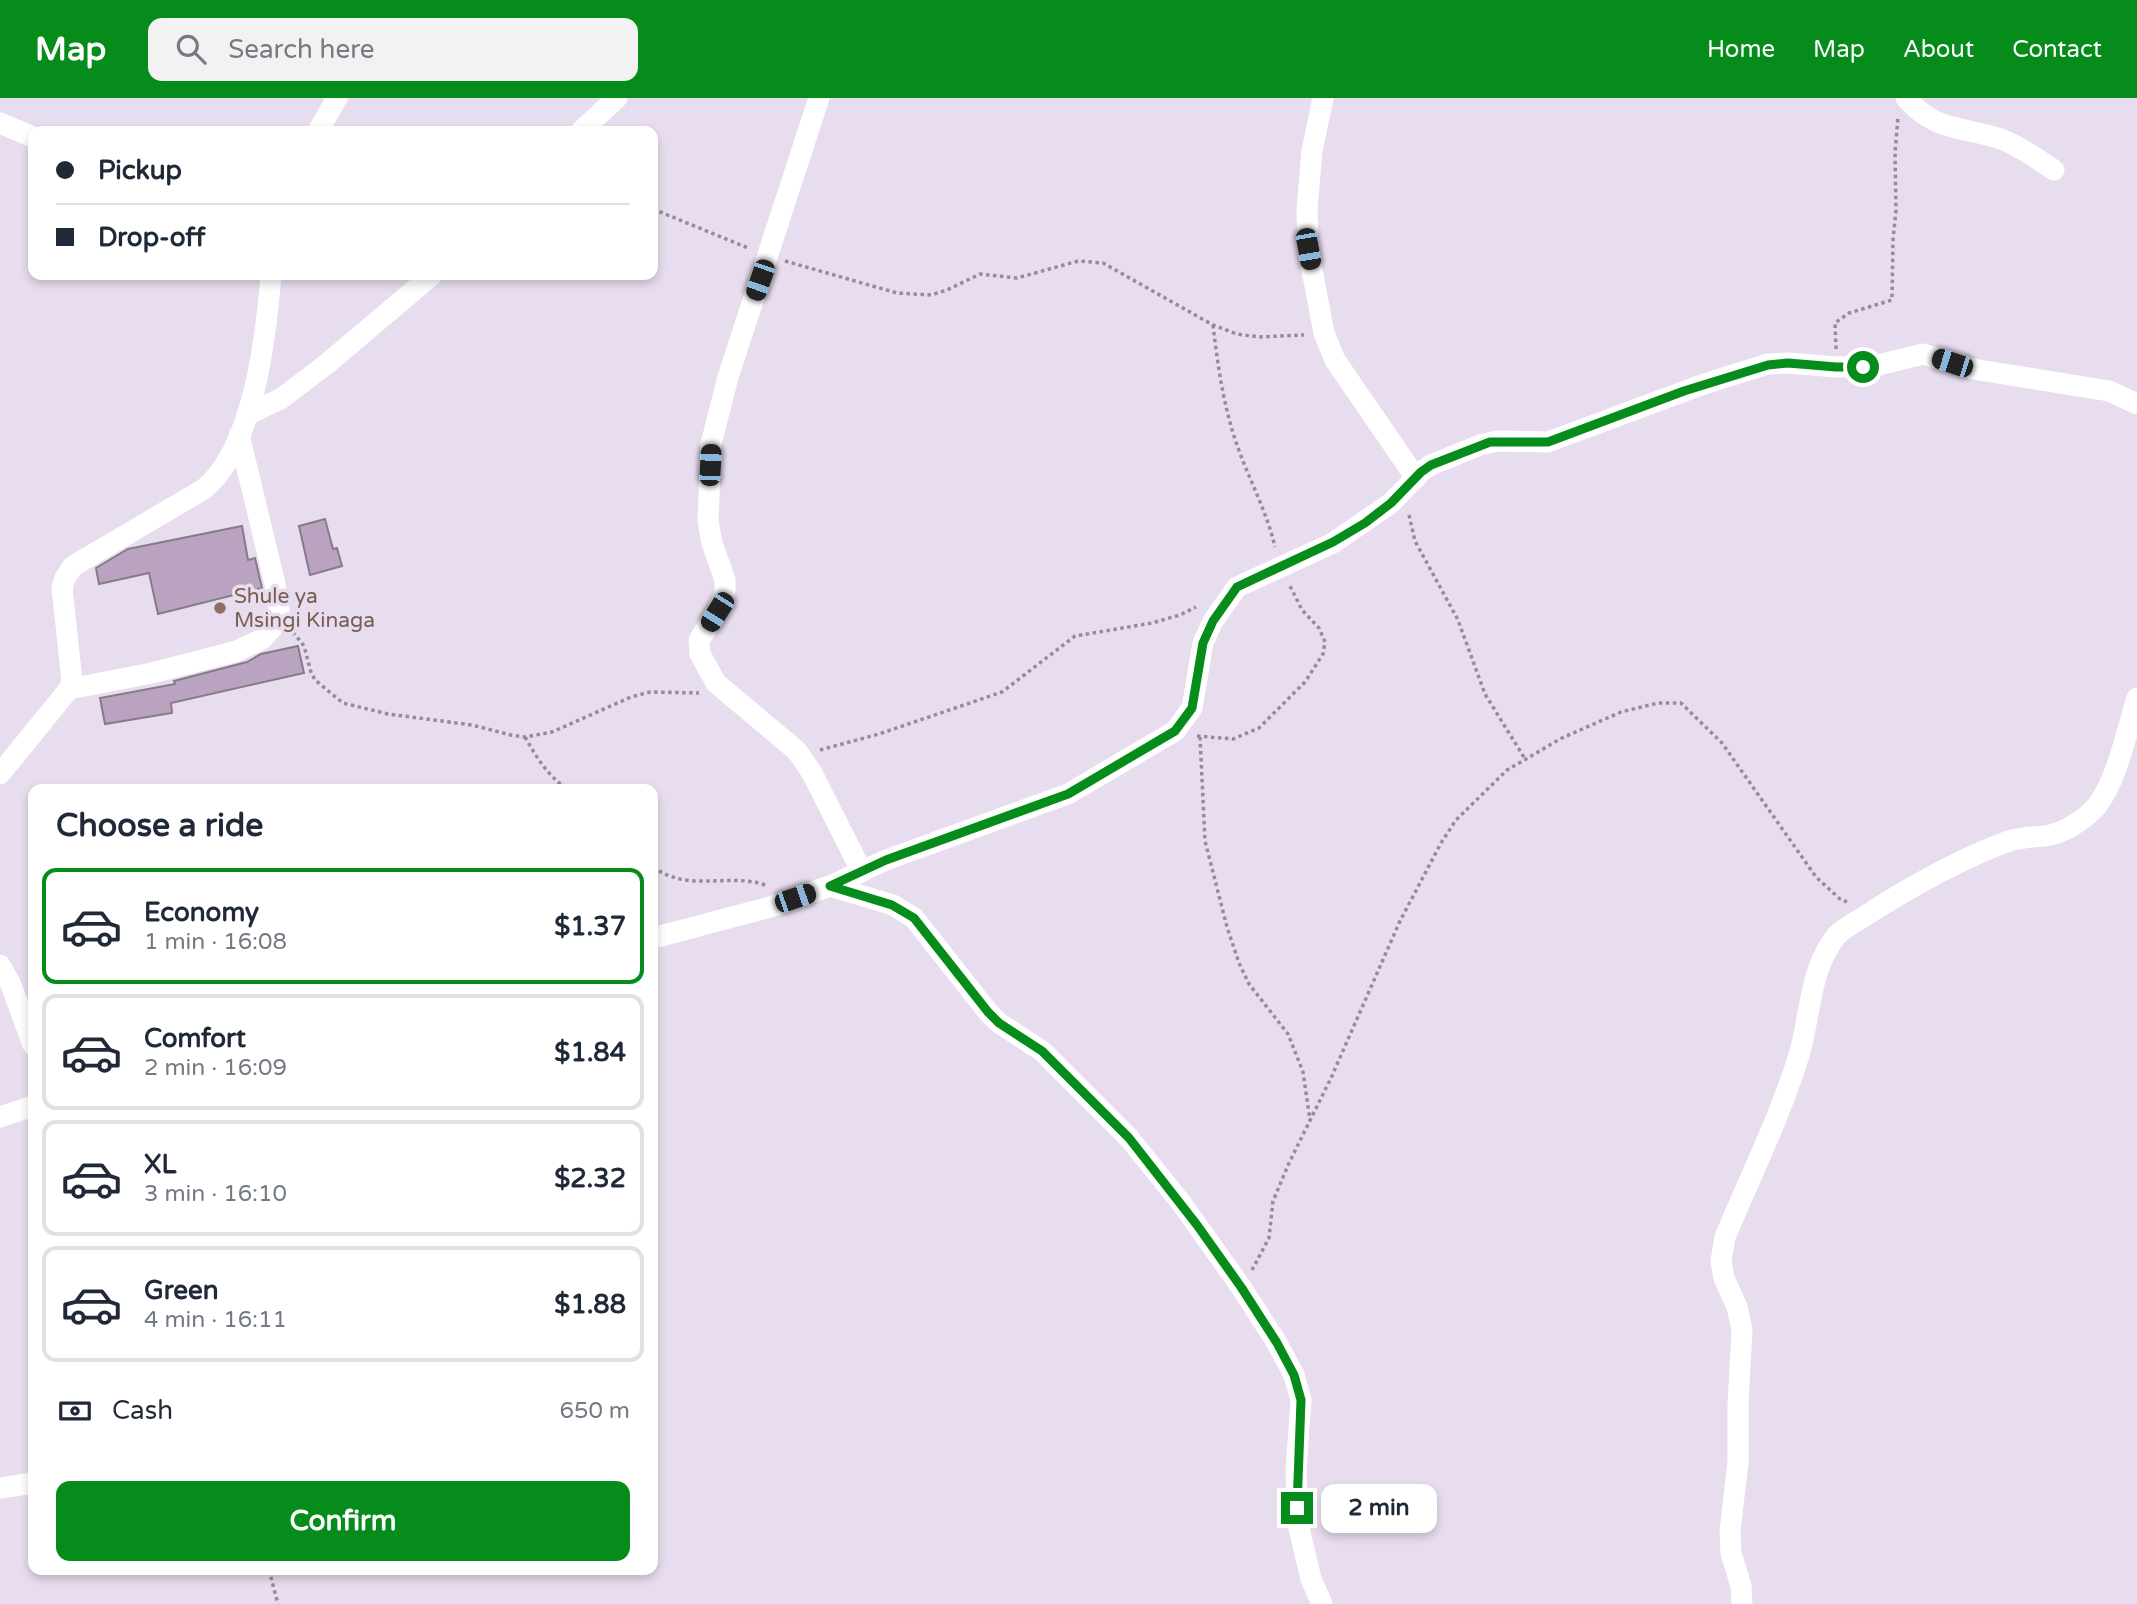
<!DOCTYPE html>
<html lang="en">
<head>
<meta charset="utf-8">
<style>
  :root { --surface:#fff; --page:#f2f2f3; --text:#1f2937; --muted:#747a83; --line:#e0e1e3; --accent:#068c1a }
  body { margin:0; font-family:"Varela Round",sans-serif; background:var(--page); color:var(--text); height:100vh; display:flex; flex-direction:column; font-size:26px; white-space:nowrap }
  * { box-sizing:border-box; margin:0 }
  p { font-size:23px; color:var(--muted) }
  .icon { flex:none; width:38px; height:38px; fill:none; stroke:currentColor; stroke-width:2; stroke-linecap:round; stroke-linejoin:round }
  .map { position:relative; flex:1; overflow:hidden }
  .details { position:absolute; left:28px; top:686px; width:630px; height:791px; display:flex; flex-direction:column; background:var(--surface); border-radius:14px; box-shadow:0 4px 10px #0003 }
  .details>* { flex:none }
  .hud { position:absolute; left:28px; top:28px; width:630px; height:154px; border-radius:14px; box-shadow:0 4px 10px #0003; display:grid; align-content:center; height:154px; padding:0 28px; background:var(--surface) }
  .end { position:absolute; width:32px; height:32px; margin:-16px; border:9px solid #068c1a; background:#fff; box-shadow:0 0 0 4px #fff }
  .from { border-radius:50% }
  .bubble { position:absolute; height:49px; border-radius:14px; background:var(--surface); box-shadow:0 4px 10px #0003; font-size:23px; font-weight:800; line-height:49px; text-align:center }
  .car { position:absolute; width:21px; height:42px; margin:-21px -10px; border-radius:9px; box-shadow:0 0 5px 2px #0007; background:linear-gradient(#222 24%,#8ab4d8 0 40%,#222 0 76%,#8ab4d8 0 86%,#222 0) }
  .hud b { display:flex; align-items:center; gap:24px; height:66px; font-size:26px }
  .hud b+b { border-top:2px solid var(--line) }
  .hud i { width:18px; height:18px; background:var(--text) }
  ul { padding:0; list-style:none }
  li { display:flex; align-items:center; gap:21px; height:116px; margin:0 14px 10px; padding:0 14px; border:4px solid var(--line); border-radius:14px }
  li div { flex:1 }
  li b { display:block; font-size:26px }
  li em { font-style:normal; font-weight:800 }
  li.current { border-color:var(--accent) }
  li>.icon { width:63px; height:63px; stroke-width:1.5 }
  h2 { padding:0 28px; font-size:32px; line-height:84px }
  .pay { display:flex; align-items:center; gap:18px; height:77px; padding:0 28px; font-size:26px }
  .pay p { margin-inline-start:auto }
  .button { display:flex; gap:14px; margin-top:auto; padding:14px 28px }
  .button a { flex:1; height:80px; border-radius:14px; background:var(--accent); color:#fff; font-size:28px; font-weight:800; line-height:80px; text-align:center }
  header { display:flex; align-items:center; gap:42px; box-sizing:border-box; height:98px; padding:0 35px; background:var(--accent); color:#fff }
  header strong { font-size:33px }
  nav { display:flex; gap:38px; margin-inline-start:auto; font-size:24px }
  .search { width:490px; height:63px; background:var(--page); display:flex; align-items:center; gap:18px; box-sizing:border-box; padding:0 24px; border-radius:14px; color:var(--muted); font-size:26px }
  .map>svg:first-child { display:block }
  .building { fill:#baa3c0; stroke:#877b8a; stroke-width:2 }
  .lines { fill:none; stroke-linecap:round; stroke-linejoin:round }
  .path { stroke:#948c99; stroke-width:3.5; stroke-dasharray:3.5 3.5; stroke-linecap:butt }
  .minor { stroke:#fff; stroke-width:21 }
  .route { stroke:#068c1a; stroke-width:9 }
  .education-dot { fill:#8d6e63; stroke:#e7ddee; stroke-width:2.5 }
  .labels { text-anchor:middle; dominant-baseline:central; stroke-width:7; stroke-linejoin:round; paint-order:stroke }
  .education-label { font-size:21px; fill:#785e54; stroke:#e7ddee; text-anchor:start }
</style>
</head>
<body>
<header>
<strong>Map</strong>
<div class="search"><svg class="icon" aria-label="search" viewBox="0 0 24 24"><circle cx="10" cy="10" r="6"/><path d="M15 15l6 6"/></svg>Search here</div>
<nav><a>Home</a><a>Map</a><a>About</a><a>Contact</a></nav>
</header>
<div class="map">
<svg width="2137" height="1506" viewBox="0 0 2137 1506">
  <rect width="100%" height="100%" fill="#e7ddee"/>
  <g class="building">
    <polygon points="325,421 333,451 337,450 342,468 310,477 299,428"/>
    <polygon points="242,428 248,462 255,460 262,490 158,516 149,475 99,486 96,470 128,451"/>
    <polygon points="298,548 304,575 171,605 172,615 105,626 100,600 175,586 174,583 247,564 261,556"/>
  </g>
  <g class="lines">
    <g class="path">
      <polyline points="653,111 748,150"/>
      <polyline points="785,163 897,195 931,197 947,192 980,176 1017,180 1078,163 1103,165 1213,227 1237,236 1259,239 1304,237"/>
      <path d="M1213,227c5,44 12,90 28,131 12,31 27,60 34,91"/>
      <polyline points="1836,251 1835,225 1849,215 1892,202 1893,142 1896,112 1895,55 1898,19"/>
      <polyline points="1409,417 1415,443 1458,522 1485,596 1525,661"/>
      <polyline points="293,534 304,548 311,574 315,582 343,605 388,616 472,627 511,637 525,639 552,634 631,599 650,594 699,595"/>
      <polyline points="1197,638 1233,641 1259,630 1305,584 1323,556 1325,544 1319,530 1302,512 1289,486"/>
      <path d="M525,639c12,21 22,38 42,52"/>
      <polyline points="1200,639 1205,743 1227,829 1239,865 1249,886 1288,936 1303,974 1310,1022"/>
      <polyline points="820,652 879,636 1002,594 1075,538 1152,525 1180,517 1196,509"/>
      <path d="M653,769c38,27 75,4 115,19"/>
      <polyline points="1252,1172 1269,1140 1273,1103 1289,1065 1331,980 1400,823 1441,745 1456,722 1507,672 1562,640 1621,614 1658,605 1681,605 1722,645 1816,779 1840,801 1847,804"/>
      <polyline points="269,1472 278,1506"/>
    </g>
    <g class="minor">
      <polyline points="819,0 728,279 711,346 708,423 712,445 725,482 725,493 717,514 699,542 700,556 716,585 797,653 812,675 862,774"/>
      <polyline points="1323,0 1312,53 1307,111 1308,151 1324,235 1335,262 1416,380"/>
      <path d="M1906,0c29,34 56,28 95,41 19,7 36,20 53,31"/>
      <polyline points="0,25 33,39"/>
      <polyline points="318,33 337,0"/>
      <polyline points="581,33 617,0"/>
      <polyline points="247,317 282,300 328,265 432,177"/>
      <polyline points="69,591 152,575 237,553 262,541 274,528 279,512 275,486 239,337"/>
      <path d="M0,676l69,-85 3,-8 -10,-93 3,-10 8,-12 131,-77c50,-41 62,-153 67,-214"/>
      <polyline points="830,788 893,807 914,820 988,914 999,925 1042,953 1129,1040 1182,1106 1241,1189 1277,1245 1294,1277 1301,1302 1296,1373 1298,1426 1311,1481 1322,1506"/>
      <polyline points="653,840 770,809 830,788 886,762 1068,696 1175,633 1192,610 1203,545 1213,523 1237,489 1333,445 1391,405 1421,374 1431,367 1480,347 1497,343 1548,344 1704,286 1768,266 1788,265 1836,269 1874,268 1923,256 1973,271 2109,293 2137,306"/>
      <polyline points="0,867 11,887 33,947"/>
      <polyline points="0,1019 33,1008"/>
      <polyline points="0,1390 33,1385"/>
      <path d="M1742,1506l-1,-18 -10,-33 -1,-22 8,-69v-58l4,-74 -5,-23 -13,-29 -3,-17 4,-24c25,-60 55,-120 74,-182 12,-40 10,-86 38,-120 8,-8 21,-14 31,-21 44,-28 91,-55 141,-73 12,-4 25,-4 37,-5 18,-3 38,-16 50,-29 21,-26 31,-77 41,-109"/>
    </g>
  </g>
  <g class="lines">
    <polyline class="route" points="1297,1410 1301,1302 1294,1277 1277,1245 1241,1189 1197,1127 1129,1040 1042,953 999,925 988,914 914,820 892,807 830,788 886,762 1068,696 1175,633 1192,610 1203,545 1213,523 1237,489 1333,444 1365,425 1391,405 1421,374 1431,367 1490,344 1548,344 1684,293 1768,267 1788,265 1836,269 1863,269"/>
  </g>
  <circle class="education-dot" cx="220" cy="510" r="7"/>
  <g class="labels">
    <g class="education-label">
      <text x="234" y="498">Shule ya<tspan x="234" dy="24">Msingi Kinaga</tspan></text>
    </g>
  </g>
</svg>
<i class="end from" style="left:1863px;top:269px"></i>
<i class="end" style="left:1297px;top:1410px"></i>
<div class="bubble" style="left:1321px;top:1386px;width:116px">2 min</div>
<i class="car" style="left:1308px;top:151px;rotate:170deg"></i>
<i class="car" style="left:760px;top:182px;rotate:199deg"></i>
<i class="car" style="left:1952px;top:265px;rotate:288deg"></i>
<i class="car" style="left:710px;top:367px;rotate:3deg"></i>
<i class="car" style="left:717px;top:514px;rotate:212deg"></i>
<i class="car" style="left:795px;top:800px;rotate:71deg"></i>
<div class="hud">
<b><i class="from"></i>Pickup</b>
<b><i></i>Drop-off</b>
</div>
<section class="details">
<h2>Choose a ride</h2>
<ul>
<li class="current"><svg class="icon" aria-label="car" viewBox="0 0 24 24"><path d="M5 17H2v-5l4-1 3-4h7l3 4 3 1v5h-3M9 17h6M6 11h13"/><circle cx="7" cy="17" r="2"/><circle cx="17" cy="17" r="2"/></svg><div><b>Economy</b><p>1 min · 16:08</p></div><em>$1.37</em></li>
<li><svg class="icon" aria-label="car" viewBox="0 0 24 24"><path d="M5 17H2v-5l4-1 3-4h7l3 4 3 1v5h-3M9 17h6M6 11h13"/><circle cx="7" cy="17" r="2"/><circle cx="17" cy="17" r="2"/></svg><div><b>Comfort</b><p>2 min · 16:09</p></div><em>$1.84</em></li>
<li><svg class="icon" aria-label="car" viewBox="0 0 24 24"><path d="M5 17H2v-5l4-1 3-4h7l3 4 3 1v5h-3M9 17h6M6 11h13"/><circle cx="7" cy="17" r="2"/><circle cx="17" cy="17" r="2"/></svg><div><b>XL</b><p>3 min · 16:10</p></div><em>$2.32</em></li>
<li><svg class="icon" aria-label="car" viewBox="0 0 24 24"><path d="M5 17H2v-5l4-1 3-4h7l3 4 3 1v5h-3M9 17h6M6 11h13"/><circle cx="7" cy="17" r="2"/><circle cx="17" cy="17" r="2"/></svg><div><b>Green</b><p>4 min · 16:11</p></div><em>$1.88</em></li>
</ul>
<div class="pay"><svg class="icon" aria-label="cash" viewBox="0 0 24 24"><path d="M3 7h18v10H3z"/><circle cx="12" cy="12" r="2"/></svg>Cash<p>650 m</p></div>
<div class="button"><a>Confirm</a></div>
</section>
</div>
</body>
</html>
